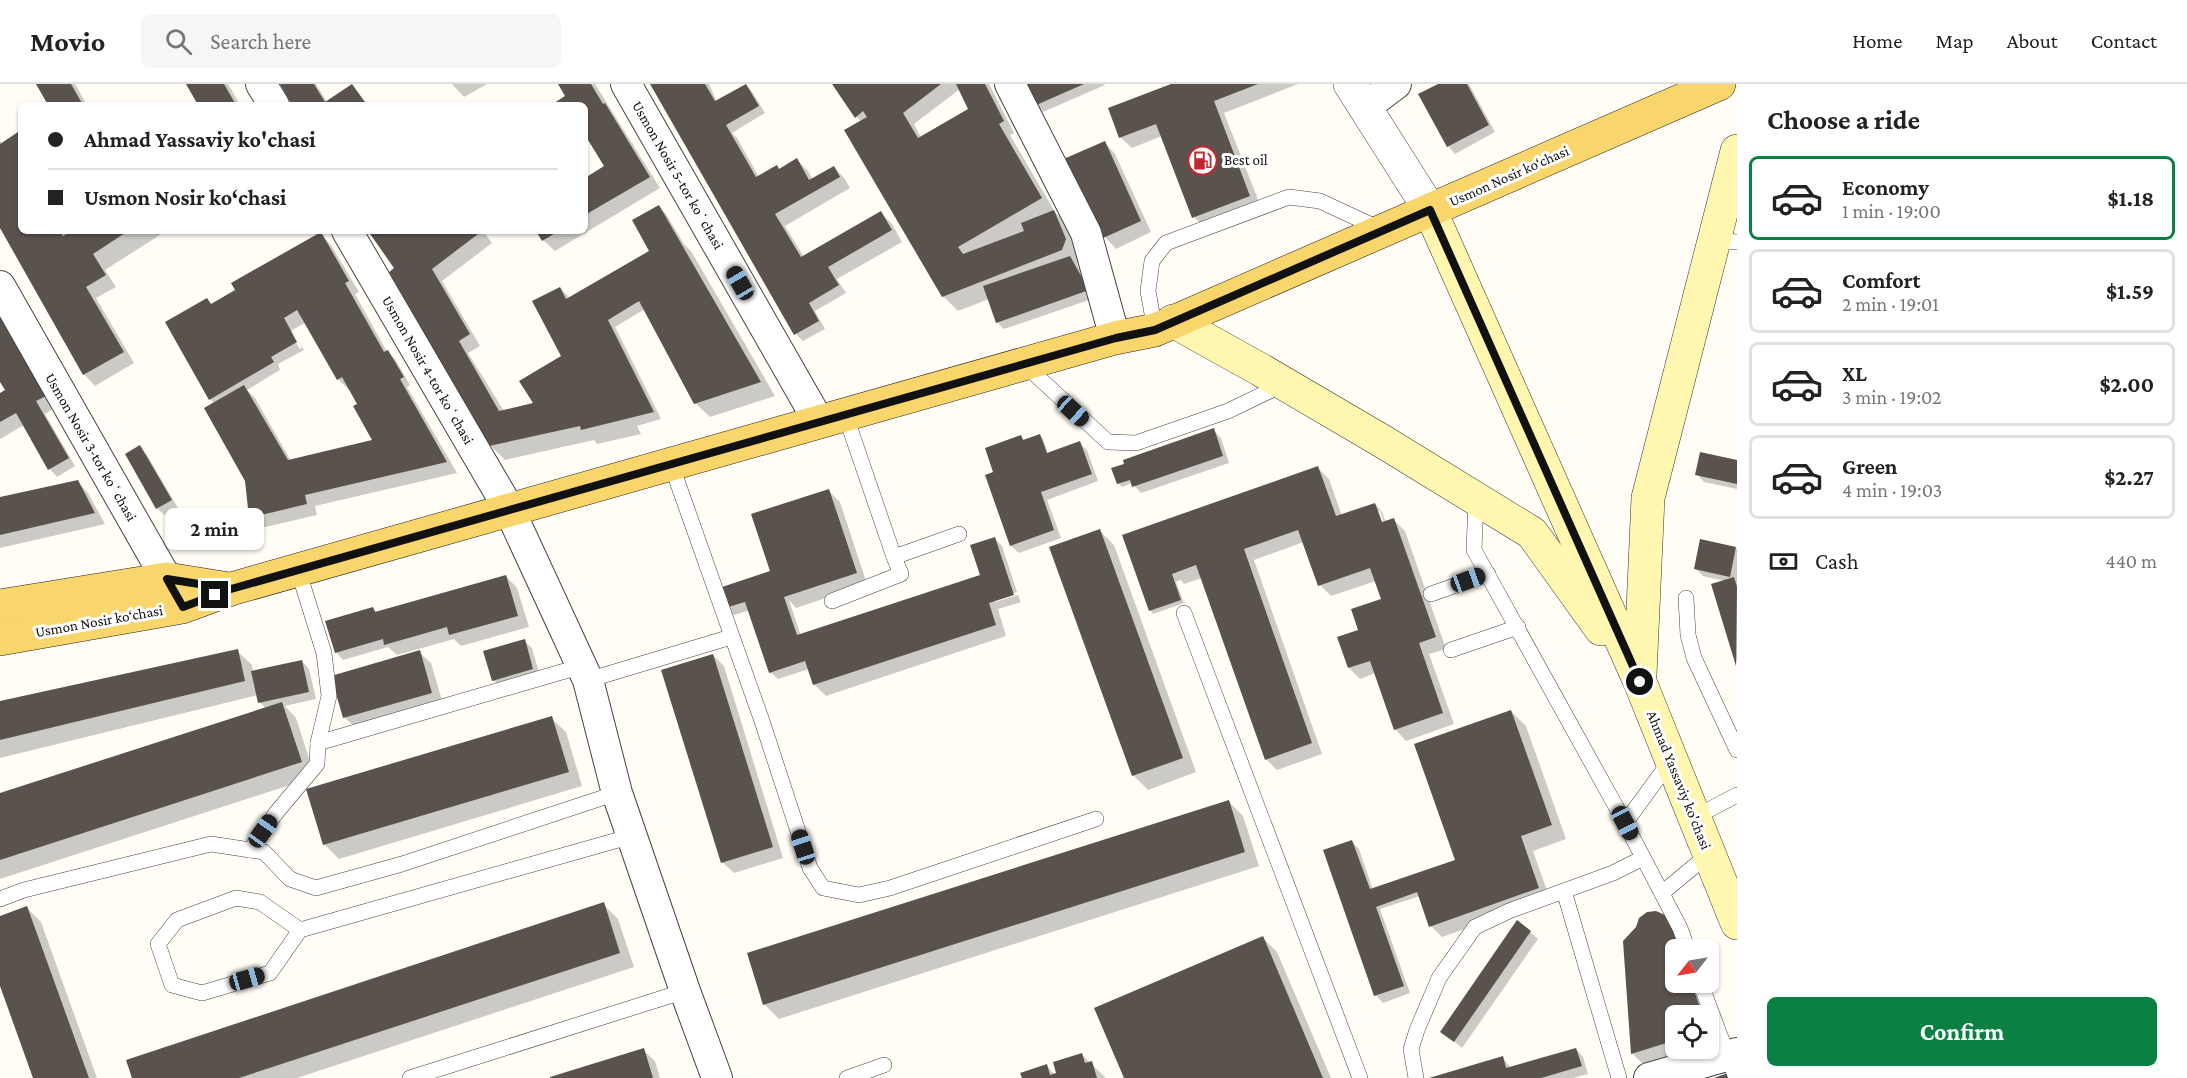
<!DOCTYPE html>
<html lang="en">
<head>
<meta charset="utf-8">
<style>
  :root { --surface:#fff; --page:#f6f6f6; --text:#222; --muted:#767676; --line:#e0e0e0; --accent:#0b8043 }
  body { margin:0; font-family:"Crimson Pro",serif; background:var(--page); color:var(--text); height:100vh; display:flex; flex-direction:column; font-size:22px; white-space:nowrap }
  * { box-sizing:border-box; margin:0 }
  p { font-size:20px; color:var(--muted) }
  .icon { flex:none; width:33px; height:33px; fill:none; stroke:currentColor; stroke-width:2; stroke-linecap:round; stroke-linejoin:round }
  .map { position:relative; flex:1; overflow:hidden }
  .panel { display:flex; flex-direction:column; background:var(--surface); width:450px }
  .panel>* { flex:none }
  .guide { position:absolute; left:18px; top:18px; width:570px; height:132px; border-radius:9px; box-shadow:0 2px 4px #0004; display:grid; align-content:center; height:132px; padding:0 30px; background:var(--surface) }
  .needle { width:39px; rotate:239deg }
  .fabs { position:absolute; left:1665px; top:855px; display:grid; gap:12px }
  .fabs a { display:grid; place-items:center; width:54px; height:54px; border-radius:9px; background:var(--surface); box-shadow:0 2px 4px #0004; font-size:30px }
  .end { position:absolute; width:27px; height:27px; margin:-14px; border:8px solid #111; background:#fff; box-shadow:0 0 0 3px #fff }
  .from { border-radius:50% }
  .bubble { position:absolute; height:42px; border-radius:9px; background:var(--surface); box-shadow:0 2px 4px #0004; font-size:20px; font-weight:700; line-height:42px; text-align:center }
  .car { position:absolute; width:18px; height:36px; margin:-18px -9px; border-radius:8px; box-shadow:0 0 4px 2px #0007; background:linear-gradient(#222 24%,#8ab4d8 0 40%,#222 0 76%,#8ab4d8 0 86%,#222 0) }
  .guide b { display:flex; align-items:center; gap:21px; height:57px; font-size:22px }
  .guide b+b { border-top:2px solid var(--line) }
  .guide i { width:15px; height:15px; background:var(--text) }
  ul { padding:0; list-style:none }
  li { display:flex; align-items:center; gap:18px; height:84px; margin:0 12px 9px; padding:0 18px; border:3px solid var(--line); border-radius:9px }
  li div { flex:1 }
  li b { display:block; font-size:22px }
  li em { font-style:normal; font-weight:700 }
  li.active { border-color:var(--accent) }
  li>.icon { width:54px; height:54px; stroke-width:1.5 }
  h2 { padding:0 30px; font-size:27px; line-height:72px }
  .pay { display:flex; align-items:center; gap:15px; height:66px; padding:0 30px; font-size:22px }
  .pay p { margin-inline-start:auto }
  .primary-button { display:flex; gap:12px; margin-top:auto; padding:12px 30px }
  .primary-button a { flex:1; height:69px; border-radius:9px; background:var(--accent); color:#fff; font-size:24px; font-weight:700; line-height:69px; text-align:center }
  header { display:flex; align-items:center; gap:36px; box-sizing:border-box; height:84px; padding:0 30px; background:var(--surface); border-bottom:2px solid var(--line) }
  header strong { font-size:28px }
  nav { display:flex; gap:33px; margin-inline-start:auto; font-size:21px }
  .search { width:420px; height:54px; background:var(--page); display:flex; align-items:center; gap:15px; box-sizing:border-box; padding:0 21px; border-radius:9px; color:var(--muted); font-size:22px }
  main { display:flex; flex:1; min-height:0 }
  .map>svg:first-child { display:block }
  .shadow { fill:#0003; fill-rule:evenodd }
  .building { fill:#5a524d }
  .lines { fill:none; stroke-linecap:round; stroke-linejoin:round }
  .service-casing { stroke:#444; stroke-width:16 }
  .minor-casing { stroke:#444; stroke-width:32 }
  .tertiary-casing { stroke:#444; stroke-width:34 }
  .secondary-casing { stroke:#333; stroke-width:34 }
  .primary-casing { stroke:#222; stroke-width:34 }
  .service { stroke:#fff; stroke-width:15 }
  .minor { stroke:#fff; stroke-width:30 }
  .tertiary { stroke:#fff; stroke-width:33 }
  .secondary { stroke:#fff6b0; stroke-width:33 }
  .primary { stroke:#f9d66b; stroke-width:33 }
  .route { stroke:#111; stroke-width:8 }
  .labels { text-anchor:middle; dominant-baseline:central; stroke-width:6; stroke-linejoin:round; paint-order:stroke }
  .poi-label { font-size:15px; fill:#111; stroke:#fff; text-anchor:start }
  .street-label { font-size:15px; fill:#111; stroke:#fff }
</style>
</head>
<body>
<header>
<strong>Movio</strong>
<div class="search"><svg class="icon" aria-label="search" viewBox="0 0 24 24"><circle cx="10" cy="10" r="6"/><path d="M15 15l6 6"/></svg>Search here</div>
<nav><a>Home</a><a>Map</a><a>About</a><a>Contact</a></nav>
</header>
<main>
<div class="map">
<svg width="1737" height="994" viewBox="0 0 1737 994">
  <rect width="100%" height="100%" fill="#fffdf5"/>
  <g class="shadow">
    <polygon points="37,0 75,0 87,21 49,21"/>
    <polygon points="188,0 228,0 240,21 200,21"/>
    <polygon points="281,0 316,0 327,18 351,1 368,21 294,21"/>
    <polygon points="452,0 487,0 464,13"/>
    <polygon points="560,0 595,0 660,104 555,167 543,156 538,147 585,147 585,95 606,83 585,49 585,21 554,21 568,13"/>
    <polygon points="652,0 709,0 717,18 746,1 753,9 765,29 732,49 737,54 759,93 780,86 797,76 808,87 813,96 834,83 845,95 850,104 785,142 804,173 881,129 892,140 902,158 837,195 846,209 815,227 825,245 803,257 796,250"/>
    <path d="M834,0h155l25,49 -4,2 45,77 14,14 11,29 -3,9 18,34 -91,31 -7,-7 -8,-23 -31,12 -15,-15 -82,-174zM960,5l10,20 -49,29 -7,-14z"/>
    <polygon points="1027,0 1104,0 1105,1 1043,28 1036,21"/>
    <polygon points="1176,0 1298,0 1224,29 1261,123 1205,144 1194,133 1162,52 1132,64 1120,53"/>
    <polygon points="1441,0 1469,0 1495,48 1455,70 1448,62"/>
    <polygon points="21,48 21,147 64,147 67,152 75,147 163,149 105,186 116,203 96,214 134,279 95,302 84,290 0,141 0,56 2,60"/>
    <polygon points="1104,58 1115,70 1151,148 1116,165 1104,152"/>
    <polygon points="659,123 666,130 684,160 691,167 775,312 710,333 695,319 645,225 615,243 661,335 637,342 641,350 597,360 594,356 505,376 490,361 397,184 370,147 440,147 442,150 446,147 483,147 492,159 442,197 480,262 468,269 504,327 535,320 563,273 560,204 570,214 651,167"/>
    <path d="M320,150l11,11 28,47 -4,2 32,58 8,7 15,26 -3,2 50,86 -142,33 2,9 -56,13 -11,-11 -3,-36 -32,-77 -5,-5 -3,-99 5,5 25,-15zM305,239l33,56 11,11 1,-1 9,16 15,37 -83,19 -36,-63 -8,-8 33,-20 -2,-6 26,-14 -12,-20zM289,247h4l9,17 -2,1z"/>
    <polygon points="0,234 56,323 45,330 75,382 57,393 50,385 24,341 0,355 0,310 7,307 0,295"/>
    <polygon points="1213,346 1221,354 1229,379 1141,409 1132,399 1122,403 1118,399"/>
    <polygon points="1039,351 1043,355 1048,370 1079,359 1087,366 1098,397 1047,416 1061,454 1019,469 1011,462 986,392 995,389 1020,352 1025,357"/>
    <polygon points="140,363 147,371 178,424 165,432 157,424 127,371"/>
    <polygon points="1737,377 1737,405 1704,398 1697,390"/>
    <path d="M1318,384l11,11 13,37 33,-12 7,8 4,11 8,-3 11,11 41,118 -17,5 25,70 -48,17 -11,-12 -19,-56 -16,6 -11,-11 11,-37 23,-31 -7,-19 -45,15 -11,-11 -16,-43 -50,18 68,194 -45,16 -11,-11 -64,-181 -18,6 -3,-4 -5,2 8,21 -31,11 -3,-4 -26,-74zM1377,427h3l6,18 -3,1z"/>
    <polygon points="77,397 88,409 105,440 0,464 0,415"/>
    <polygon points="829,407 840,418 867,500 796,524 789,516 801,552 980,493 995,455 1002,462 1017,508 995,515 995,518 1018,511 1021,518 998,525 1006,552 826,612 814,600 809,585 778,595 770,588 750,526 734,531 726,524 771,488"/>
    <polygon points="1099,446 1114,461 1196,688 1148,706 1133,691"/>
    <polygon points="1701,457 1737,465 1737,579 1713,501 1725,497 1703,492 1696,485"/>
    <polygon points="506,492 517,504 529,543 461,562 454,555 397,571 388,563 343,576 336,568 373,524 378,529"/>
    <polygon points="524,557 532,564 540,592 501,603 493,596"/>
    <polygon points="237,567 252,581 253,588 302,577 309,585 316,615 285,622 296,634 315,693 0,795 0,711 266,625 260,618 258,611 0,674 0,618"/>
    <polygon points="419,568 431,579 443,620 356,644 344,633"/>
    <polygon points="713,571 724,582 783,774 734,789 722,778"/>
    <polygon points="1511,627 1526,642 1566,755 1533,767 1550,815 1442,853 1431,842 1420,812 1380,825 1410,909 1383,919 1376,911 1351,757 1359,765 1373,806 1456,776"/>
    <polygon points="551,634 566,648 582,702 339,775 324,760"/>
    <polygon points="1228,717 1243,732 1259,782 779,935 764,920"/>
    <polygon points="603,820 618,835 634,883 297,994 133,994"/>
    <polygon points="27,824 41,838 97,994 34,994 0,897 0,833"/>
    <polygon points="1638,844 1686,866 1676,866 1676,898 1698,898 1718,957 1708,960 1708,932 1676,932 1676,964 1693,964 1643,980 1632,969"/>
    <polygon points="1530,848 1538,855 1462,964 1442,947"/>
    <polygon points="1263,854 1277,868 1331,994 1125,994"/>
    <polygon points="1576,965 1583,973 1588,990 1573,994 1432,994 1503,974 1511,984"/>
    <polygon points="643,966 655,977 660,994 553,994"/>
    <polygon points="1082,971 1106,994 1023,994 1047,982 1055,991"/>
  </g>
  <g class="building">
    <polygon points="36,0 71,0 83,21 48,21"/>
    <polygon points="186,0 224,0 236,21 198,21"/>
    <polygon points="280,0 314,0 325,18 352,0 367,21 292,21"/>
    <polygon points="558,0 591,0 603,20 605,19 650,93 585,131 585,94 604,82 585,51 585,21 551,21 565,12"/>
    <polygon points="650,0 705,0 715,17 746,0 759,22 726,41 756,93 777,81 779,85 797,74 809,96 834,82 840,93 775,130 801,173 881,127 892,146 828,183 839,201 809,219 819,237 794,251"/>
    <polygon points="832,0 941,0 903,29 918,54 968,25 956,0 985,0 1004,37 999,40 1042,114 958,163 963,170 1024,147 1021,139 1054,126 1066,155 1062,166 942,213 844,46 867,33 863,27 855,34"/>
    <polygon points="1025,0 1084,0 1034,22"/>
    <polygon points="1171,0 1258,0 1214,17 1250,112 1192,134 1156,40 1119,54 1108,24"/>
    <polygon points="1438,0 1467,0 1489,41 1447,63 1418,10"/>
    <polygon points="21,46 21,147 60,147 63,152 72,147 128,147 93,170 106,191 86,203 124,268 83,291 0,144 0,60"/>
    <polygon points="1105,57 1141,137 1103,154 1096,139 1059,77"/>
    <polygon points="659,121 761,298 694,320 639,217 608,236 654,328 581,346 580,342 489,362 387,190 394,184 368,147 438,147 440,150 444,147 482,147 432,185 470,250 459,257 499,327 533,319 519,297 561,272 532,217 560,203 566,215 649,167 632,136"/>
    <polygon points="536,147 559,147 542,157"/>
    <polygon points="321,148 349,197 345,199 384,268 388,266 404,293 400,295 447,378 305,411 307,420 249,434 245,397 204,324 244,301 288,376 372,356 353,322 357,320 342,293 337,296 297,226 284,234 297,258 271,273 274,278 209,316 165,238 207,214 211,220 235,206 231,199"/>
    <polygon points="1070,172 1089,206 996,239 983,202"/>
    <polygon points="0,232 46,312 36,317 69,374 48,386 16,329 0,338 0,309 5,306 0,298"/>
    <polygon points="1214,344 1223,372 1132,403 1130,396 1117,400 1111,384 1124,380 1123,376"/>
    <polygon points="1040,350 1047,369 1080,357 1092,390 1041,408 1054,446 1010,462 985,391 993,388 985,364 1021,351 1023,356"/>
    <polygon points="140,361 172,416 156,425 125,370"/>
    <polygon points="1700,368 1737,376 1737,400 1695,391"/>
    <polygon points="1318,382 1336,432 1375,419 1382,438 1394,434 1436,553 1419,559 1443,629 1394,646 1370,577 1348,584 1337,553 1358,546 1351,525 1381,515 1370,484 1318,502 1298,446 1244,465 1312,659 1265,676 1196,481 1172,490 1181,516 1149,527 1122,451"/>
    <polygon points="78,396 95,429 0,451 0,413"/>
    <polygon points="829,405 857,489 784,513 797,551 980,491 970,461 995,453 1014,511 989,519 996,541 813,601 805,577 769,589 745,518 725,524 719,504 770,487 751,430"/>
    <polygon points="1100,445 1183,674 1132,692 1049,463"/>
    <polygon points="1700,455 1736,463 1730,493 1694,485"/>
    <polygon points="506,491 518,532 449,551 447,543 384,561 383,555 335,569 325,537 373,523 375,528"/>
    <polygon points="1734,493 1737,503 1736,582 1711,500"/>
    <polygon points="525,555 533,585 492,597 483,567"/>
    <polygon points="238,565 245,597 0,656 0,617"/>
    <polygon points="420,566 432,609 343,634 331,592"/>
    <polygon points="713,570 773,763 721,779 661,586"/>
    <polygon points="302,576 309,608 258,619 251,587"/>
    <polygon points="282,618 302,678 0,776 0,709"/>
    <polygon points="1511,626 1552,741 1521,752 1539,804 1429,843 1417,808 1376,823 1404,902 1374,912 1323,766 1352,756 1370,805 1455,776 1414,660"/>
    <polygon points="552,632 569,688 323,761 306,705"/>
    <polygon points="1229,716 1245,768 763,921 747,869"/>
    <polygon points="604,818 620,869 239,994 132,994 126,976"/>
    <polygon points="27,822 89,994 33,994 0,902 0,832"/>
    <polygon points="1656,827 1665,831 1670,838 1680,866 1676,866 1676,898 1691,898 1703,932 1676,932 1676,956 1631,970 1623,857 1636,843 1639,834 1647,828"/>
    <polygon points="1517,836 1531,847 1454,958 1440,948"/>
    <polygon points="1263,852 1323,994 1124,994 1094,924"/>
    <polygon points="644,964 653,994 550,994 550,993"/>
    <polygon points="1576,964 1582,982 1541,994 1429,994 1503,972 1506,984"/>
    <polygon points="1082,969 1085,979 1092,977 1097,994 1022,994 1020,989 1047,980 1050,991 1056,989 1053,978"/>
    <polygon points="1728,989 1729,994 1714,994"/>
  </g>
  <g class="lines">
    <defs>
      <g id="service">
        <polyline points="1714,156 1737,158"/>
        <polyline points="1155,246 1148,207 1152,177 1166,159 1289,113 1320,117 1380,145"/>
        <polyline points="1024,280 1108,358 1136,359 1228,327 1284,300"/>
        <polyline points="845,330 894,473 959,450"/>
        <polyline points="671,380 762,637 810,784 823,804 859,811 890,804 1096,735"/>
        <polyline points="1476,416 1474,466 1625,739 1680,844 1688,866"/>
        <polyline points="1431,510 1488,490"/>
        <polyline points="1686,514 1688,551 1694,574 1737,666"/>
        <polyline points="832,517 901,490 894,473"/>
        <polyline points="1184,529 1360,994"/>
        <polyline points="1451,566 1518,543"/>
        <polyline points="588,596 731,553"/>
        <polyline points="318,659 582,582"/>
        <polyline points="1695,733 1737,711"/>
        <polyline points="1625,739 1671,676"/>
        <polyline points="250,766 276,729 317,680 318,659 329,612 324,569 298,486"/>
        <polyline points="1564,807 1619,994"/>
        <polyline points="1662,809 1709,770"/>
        <polyline points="0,815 24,806 211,760 264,768 290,795 316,804 402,780 617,709"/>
        <polyline points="300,846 270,889 202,909 172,901 158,860 177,836 236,814 260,818 300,846 632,752"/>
        <polyline points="1700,898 1736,994"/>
        <polyline points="410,994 685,907"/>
        <polyline points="847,994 884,981"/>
        <polyline points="1416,994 1411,965 1417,946 1439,894 1475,843 1509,827 1613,789 1643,774"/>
      </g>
      <g id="minor">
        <polyline points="261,0 274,21"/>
        <polyline points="626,0 819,338"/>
        <polyline points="1010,0 1086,149 1115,254"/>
        <polyline points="1364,24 1396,0"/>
        <polyline points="347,147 509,425 588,596 617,709 685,907 717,994"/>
        <polyline points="0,202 178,515"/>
        <polyline points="1649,994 1737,969"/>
      </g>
      <polyline id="tertiary" points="1350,0 1430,126"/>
      <g id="secondary">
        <polyline points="1430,126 1640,598 1737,839"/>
        <polyline points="1173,237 1261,286 1382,357 1532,449 1601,545"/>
        <polyline points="1640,591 1648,414 1737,67"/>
      </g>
      <g id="primary">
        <polyline points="0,522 167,495 229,505"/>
        <polyline points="0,555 182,523 231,505 1115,254 1155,246 1719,0"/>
      </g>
    </defs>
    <use href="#service" class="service-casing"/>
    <use href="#minor" class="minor-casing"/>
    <use href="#tertiary" class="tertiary-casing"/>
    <use href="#secondary" class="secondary-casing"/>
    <use href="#primary" class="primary-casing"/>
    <use href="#service" class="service"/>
    <use href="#minor" class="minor"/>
    <use href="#tertiary" class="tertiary"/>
    <use href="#secondary" class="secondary"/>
    <use href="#primary" class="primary"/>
  </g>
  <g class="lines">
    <polyline class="route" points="215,511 183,523 167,495 231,505 1116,254 1155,246 1430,126 1640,598"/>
  </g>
  <defs>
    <symbol id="fuel-ring" viewBox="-11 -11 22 22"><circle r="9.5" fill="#fff" stroke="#c4262e" stroke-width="1.5"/><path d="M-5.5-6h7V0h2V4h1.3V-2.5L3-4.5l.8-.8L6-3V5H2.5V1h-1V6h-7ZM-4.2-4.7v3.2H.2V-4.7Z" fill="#c4262e"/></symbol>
  </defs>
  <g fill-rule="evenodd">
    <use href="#fuel-ring" x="1186" y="60" width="33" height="33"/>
  </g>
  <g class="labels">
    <g class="poi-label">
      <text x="1224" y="76">Best oil</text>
    </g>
    <g class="street-label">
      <text transform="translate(678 91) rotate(60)">Usmon Nosir 5-tor koʻchasi</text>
      <text transform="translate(1509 92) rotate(-24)">Usmon Nosir ko‘chasi</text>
      <text transform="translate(428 286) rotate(60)">Usmon Nosir 4-tor koʻchasi</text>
      <text transform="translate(91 363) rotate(60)">Usmon Nosir 3-tor koʻchasi</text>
      <text transform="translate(99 537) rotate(-10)">Usmon Nosir ko‘chasi</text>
      <text transform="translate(1679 696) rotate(68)">Ahmad Yassaviy ko'chasi</text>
    </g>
  </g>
</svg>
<div class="fabs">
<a><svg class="needle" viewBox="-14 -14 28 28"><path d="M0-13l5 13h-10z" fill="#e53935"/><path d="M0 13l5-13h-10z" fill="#767676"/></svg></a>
<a><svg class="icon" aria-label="locate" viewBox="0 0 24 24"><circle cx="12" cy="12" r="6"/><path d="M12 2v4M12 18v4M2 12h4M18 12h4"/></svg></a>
</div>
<i class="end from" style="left:1640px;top:598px"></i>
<i class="end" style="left:215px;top:511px"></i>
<div class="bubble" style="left:165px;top:424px;width:99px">2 min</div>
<i class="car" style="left:740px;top:199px;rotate:330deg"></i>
<i class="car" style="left:1073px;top:327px;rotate:132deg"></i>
<i class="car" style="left:1468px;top:496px;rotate:70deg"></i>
<i class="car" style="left:1625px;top:739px;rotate:152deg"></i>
<i class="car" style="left:263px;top:747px;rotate:35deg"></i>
<i class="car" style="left:803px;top:763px;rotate:342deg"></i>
<i class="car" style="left:247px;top:895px;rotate:74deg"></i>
<div class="guide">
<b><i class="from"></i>Ahmad Yassaviy ko'chasi</b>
<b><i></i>Usmon Nosir ko‘chasi</b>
</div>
</div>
<section class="panel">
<h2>Choose a ride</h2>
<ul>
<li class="active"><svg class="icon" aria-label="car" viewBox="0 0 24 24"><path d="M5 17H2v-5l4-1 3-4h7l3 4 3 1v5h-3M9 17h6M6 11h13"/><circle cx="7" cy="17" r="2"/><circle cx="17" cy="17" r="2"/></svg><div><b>Economy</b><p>1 min · 19:00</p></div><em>$1.18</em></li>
<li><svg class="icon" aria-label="car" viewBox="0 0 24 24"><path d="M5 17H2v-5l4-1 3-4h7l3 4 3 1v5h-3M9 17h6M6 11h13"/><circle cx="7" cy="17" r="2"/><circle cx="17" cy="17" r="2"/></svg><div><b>Comfort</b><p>2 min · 19:01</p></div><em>$1.59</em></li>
<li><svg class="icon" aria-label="car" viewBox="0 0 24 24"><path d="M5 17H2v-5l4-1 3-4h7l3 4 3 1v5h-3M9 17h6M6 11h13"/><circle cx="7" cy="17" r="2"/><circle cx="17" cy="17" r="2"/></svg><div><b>XL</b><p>3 min · 19:02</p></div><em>$2.00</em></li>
<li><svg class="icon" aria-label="car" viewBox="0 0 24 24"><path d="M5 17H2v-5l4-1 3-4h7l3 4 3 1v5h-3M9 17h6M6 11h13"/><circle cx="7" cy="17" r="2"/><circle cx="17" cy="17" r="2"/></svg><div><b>Green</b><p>4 min · 19:03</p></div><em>$2.27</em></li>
</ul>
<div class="pay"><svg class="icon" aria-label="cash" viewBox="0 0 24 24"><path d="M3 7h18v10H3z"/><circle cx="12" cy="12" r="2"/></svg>Cash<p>440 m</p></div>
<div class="primary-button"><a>Confirm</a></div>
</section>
</main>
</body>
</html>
